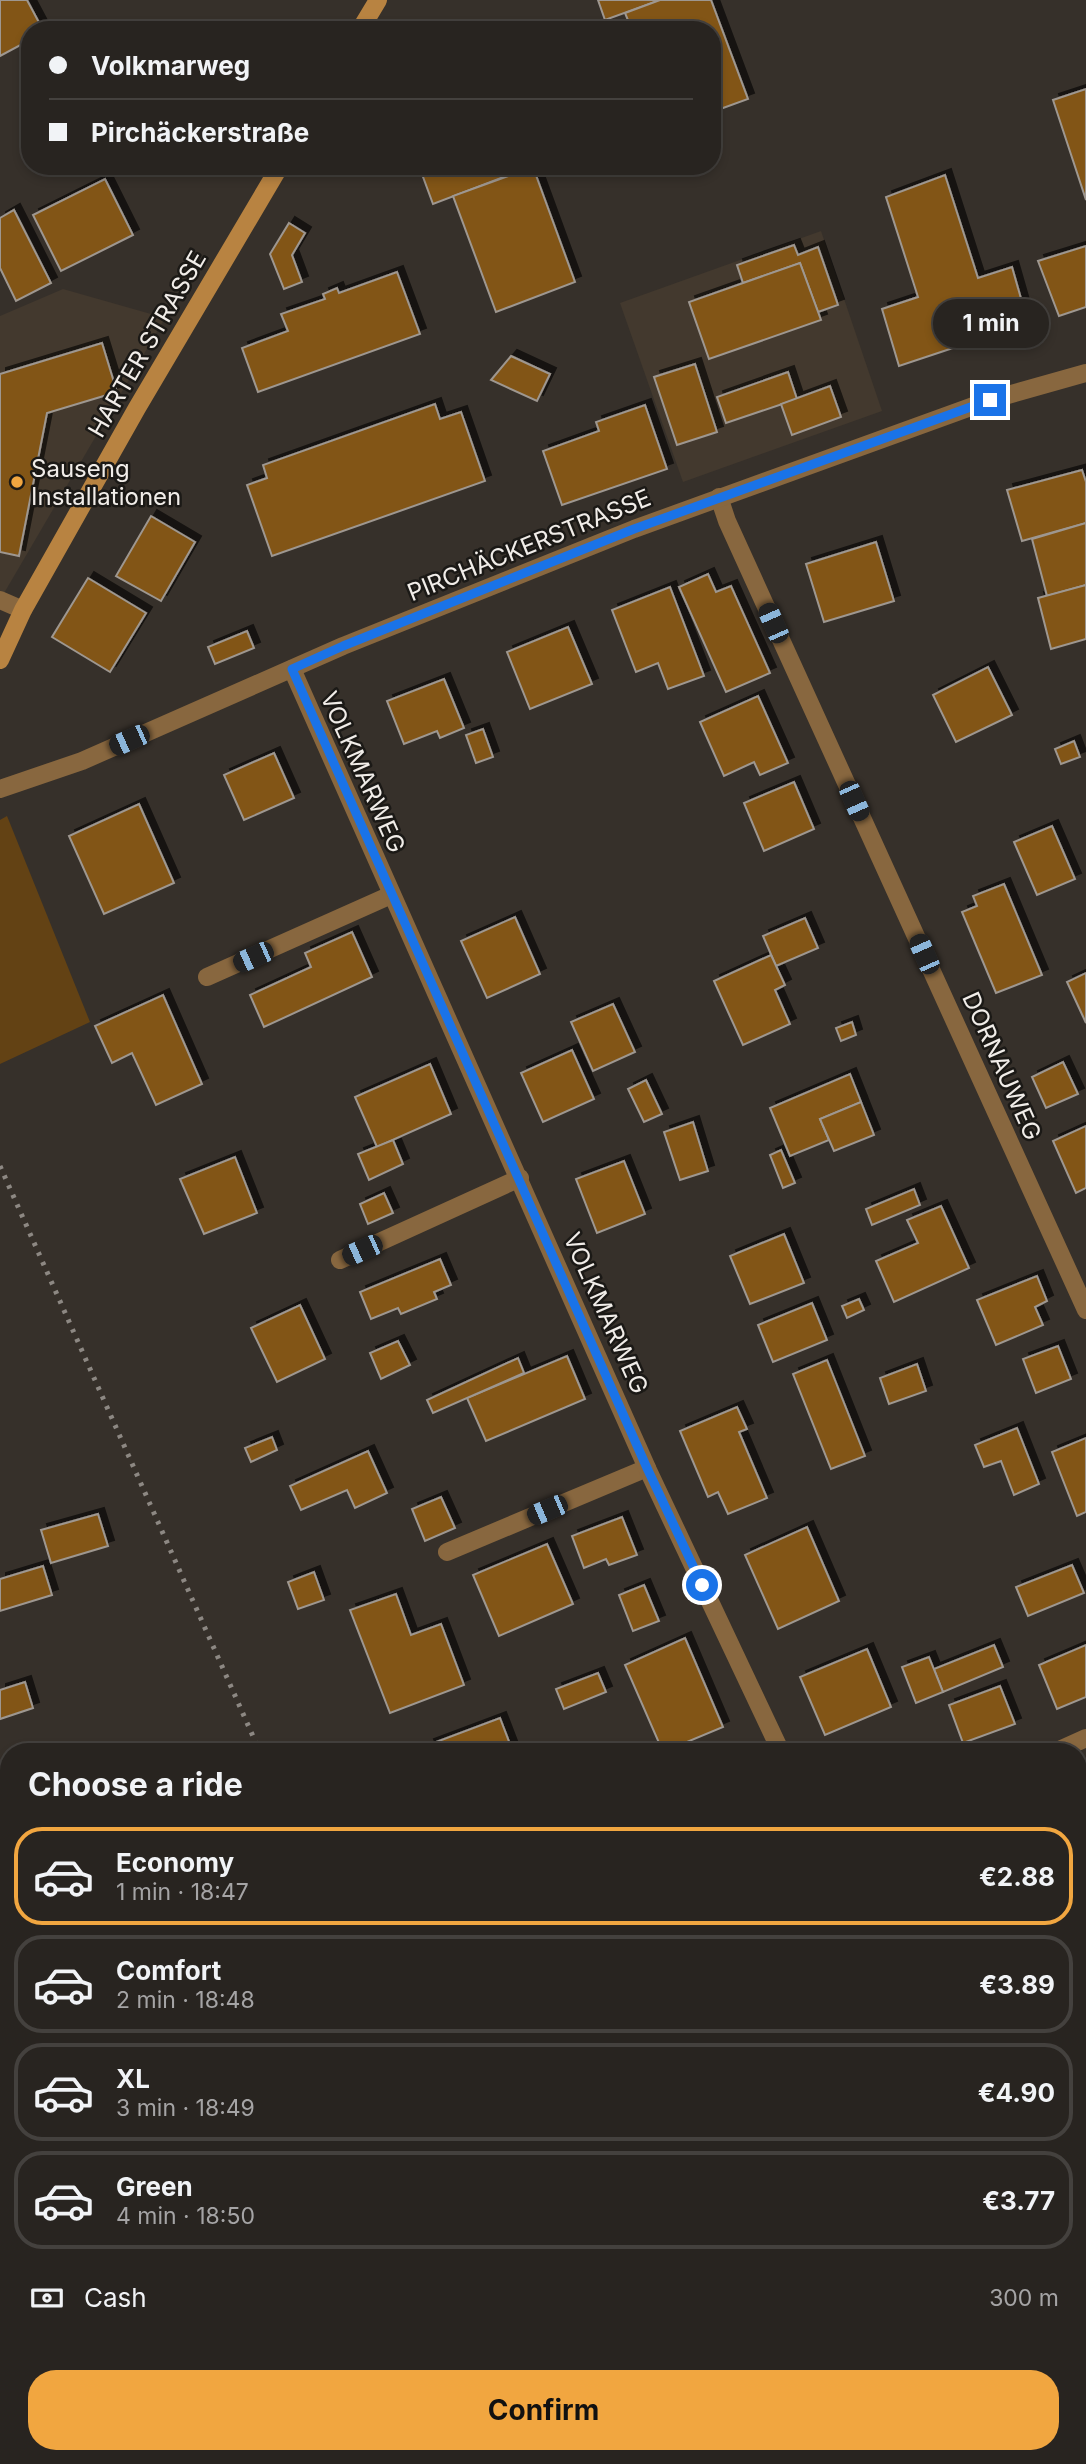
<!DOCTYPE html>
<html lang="en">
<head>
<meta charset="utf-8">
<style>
  :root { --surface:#282420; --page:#34302d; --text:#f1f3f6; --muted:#a5a4a5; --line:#44413e; --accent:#f1a640 }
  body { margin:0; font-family:Inter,sans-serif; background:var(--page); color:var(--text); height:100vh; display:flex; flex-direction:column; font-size:26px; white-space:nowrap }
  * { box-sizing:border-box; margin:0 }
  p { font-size:23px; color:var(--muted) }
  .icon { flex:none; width:38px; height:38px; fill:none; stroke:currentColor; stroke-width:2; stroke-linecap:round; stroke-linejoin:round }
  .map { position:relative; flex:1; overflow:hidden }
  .panel { position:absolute; left:0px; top:1743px; width:1087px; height:721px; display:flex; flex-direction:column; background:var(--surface); border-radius:28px 28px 0 0; box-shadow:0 4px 10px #0003,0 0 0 2px var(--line) }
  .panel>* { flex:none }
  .hud { position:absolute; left:21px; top:21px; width:700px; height:154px; border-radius:28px; box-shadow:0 4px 10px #0003,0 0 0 2px var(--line); display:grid; align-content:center; height:154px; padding:0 28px; background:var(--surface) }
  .end { position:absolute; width:32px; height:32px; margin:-16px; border:9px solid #1a73e8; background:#fff; box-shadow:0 0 0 4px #fff }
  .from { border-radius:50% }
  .bubble { position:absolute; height:49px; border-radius:24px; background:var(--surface); box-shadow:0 4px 10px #0003,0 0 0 2px var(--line); font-size:23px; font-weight:700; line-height:49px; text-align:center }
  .car { position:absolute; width:21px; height:42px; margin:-21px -10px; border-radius:9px; box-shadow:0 0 5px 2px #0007; background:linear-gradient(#222 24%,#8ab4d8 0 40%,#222 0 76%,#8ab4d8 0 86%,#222 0) }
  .hud b { display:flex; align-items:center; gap:24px; height:66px; font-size:26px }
  .hud b+b { border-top:2px solid var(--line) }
  .hud i { width:18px; height:18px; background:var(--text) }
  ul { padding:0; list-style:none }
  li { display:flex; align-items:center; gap:21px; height:98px; margin:0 14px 10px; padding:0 14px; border:4px solid var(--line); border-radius:28px }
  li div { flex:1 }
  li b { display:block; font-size:26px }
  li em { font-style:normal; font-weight:700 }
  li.selected { border-color:var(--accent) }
  li>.icon { width:63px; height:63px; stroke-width:1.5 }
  h2 { padding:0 28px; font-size:32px; line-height:84px }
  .pay { display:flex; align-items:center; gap:18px; height:77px; padding:0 28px; font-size:26px }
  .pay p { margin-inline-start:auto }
  .cta { display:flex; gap:14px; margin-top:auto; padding:14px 28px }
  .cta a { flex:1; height:80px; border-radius:28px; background:var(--accent); color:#111; font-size:28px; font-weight:700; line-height:80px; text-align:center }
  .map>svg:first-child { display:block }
  .built { fill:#43392e }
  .green { fill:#634214 }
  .building { fill:#825516; stroke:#9e9790; stroke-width:2; filter:url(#shadow) }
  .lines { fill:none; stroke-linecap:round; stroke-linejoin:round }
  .lane { stroke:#88673f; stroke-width:18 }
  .street { stroke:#88673f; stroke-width:18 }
  .secondary { stroke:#b88341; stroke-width:18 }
  .rail { stroke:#8d8883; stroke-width:5; stroke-dasharray:3.5 7; stroke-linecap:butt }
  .route { stroke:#1a73e8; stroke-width:9 }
  .poi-dot { fill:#f1a640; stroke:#1b1916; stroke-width:2.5 }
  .labels { text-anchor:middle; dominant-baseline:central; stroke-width:5; stroke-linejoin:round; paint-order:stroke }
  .street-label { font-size:24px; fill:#f1ede9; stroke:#1b1916 }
  .poi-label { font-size:24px; fill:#f1ede9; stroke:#1b1916; text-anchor:start }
</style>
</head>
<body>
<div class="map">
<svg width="1086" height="2464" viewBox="0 0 1086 2464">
  <defs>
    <filter id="shadow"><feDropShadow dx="6" dy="-6" stdDeviation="0" flood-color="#0009"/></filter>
  </defs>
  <rect width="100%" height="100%" fill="#36302a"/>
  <g class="built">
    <polygon points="821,231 882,411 683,482 620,303"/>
    <polygon points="63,289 165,318 0,600 0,316"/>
  </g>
  <polygon class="green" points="7,816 90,1022 0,1064 0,820"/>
  <g class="building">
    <polygon points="0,0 27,0 43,30 30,30 30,40 0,56"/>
    <polygon points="598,0 660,0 605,20"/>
    <polygon points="660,0 711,0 748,99 712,112 712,30 632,30 625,13"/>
    <polygon points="1086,89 1086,200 1053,100"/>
    <polygon points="419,166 506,166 509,175 433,204"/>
    <polygon points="533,167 575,282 496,312 453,196"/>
    <polygon points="945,175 978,278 1012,267 1028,323 899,366 882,309 918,297 886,197"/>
    <polygon points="105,179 133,235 61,271 33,215"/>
    <polygon points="14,210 51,283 16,301 0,268 0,218"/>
    <polygon points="289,223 305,233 292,255 302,282 284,289 270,254"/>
    <polygon points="794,245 798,255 818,247 838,305 818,312 800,263 743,283 737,265"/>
    <polygon points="1086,246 1086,307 1059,316 1038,261"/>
    <polygon points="800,263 821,320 709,359 689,302"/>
    <polygon points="397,272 420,334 258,392 242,348 288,331 281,314 325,299 323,294 337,288 339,293"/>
    <polygon points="102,343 117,392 47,413 19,556 0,552 0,374"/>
    <polygon points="511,356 550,374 537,401 491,380"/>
    <polygon points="695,364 717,432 677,445 654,377"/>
    <polygon points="788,372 797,399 726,423 717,397"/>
    <polygon points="830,386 841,417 792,435 781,404"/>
    <polygon points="435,404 440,419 461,412 485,481 272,556 247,485 267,478 263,465"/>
    <polygon points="645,405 667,469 562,505 543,451 599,431 596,422"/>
    <polygon points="1082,470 1086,482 1086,523 1022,541 1007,490"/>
    <polygon points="151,516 195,542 161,601 116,576"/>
    <polygon points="1086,523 1086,585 1047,596 1032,539"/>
    <polygon points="876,542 894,601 824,622 806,564"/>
    <polygon points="708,574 716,592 731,586 770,673 726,692 679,587"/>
    <polygon points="88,578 146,613 110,672 52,637"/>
    <polygon points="1086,585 1086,639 1051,649 1038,598"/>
    <polygon points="670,587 704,676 668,689 658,663 636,672 612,610"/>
    <polygon points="568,627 592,684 530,709 507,652"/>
    <polygon points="247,631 254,648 215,664 208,647"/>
    <polygon points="988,667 1012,715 956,742 933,695"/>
    <polygon points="444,679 464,728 440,738 437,731 404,744 387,701"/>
    <polygon points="758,696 788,763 760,775 754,762 724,776 700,722"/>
    <polygon points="483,729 493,757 476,763 466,735"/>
    <polygon points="1074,741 1080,757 1061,764 1055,749"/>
    <polygon points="274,753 294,798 244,820 224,775"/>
    <polygon points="794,782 814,829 764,851 744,803"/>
    <polygon points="139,804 174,883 104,914 69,836"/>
    <polygon points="1052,826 1075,879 1037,895 1014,842"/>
    <polygon points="1004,884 1042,975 996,993 962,912 977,906 973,896"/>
    <polygon points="515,917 540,974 487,998 461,941"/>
    <polygon points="805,918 818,948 776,966 763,936"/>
    <polygon points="352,932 372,977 264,1027 250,995 311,967 305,953"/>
    <polygon points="771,955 785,985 775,990 790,1024 743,1045 714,981"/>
    <polygon points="1086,973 1086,1023 1067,982"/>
    <polygon points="163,995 202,1084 156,1105 132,1053 112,1063 95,1026"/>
    <polygon points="613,1004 635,1052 593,1071 571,1022"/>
    <polygon points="852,1022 856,1035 841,1041 836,1028"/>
    <polygon points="572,1050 594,1099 543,1122 521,1073"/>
    <polygon points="1063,1062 1078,1094 1046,1108 1032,1077"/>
    <polygon points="430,1064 451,1114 377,1147 355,1097"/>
    <polygon points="850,1074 861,1102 820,1119 829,1140 790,1156 770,1108"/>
    <polygon points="646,1080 662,1114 644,1122 628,1089"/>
    <polygon points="861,1102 874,1135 834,1151 820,1119"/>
    <polygon points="693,1122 708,1171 680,1180 664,1132"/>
    <polygon points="1086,1126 1086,1188 1076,1193 1053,1141"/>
    <polygon points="393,1140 403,1164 369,1180 358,1154"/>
    <polygon points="781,1150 795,1183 783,1188 770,1155"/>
    <polygon points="235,1157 257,1213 204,1234 180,1179"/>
    <polygon points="624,1161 645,1214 597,1233 576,1179"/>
    <polygon points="914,1189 920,1205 872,1225 866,1209"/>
    <polygon points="384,1193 393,1213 368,1224 360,1204"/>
    <polygon points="941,1206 969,1268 894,1302 876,1261 918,1243 907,1220"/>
    <polygon points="784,1234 804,1283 750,1304 730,1256"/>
    <polygon points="440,1259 451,1285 434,1292 437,1299 401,1314 398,1308 371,1319 360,1292"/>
    <polygon points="1037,1276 1047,1301 1035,1307 1043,1325 996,1345 977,1300"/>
    <polygon points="859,1299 864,1310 847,1318 842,1306"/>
    <polygon points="812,1303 827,1340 773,1362 758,1325"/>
    <polygon points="300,1305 325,1359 277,1382 251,1328"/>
    <polygon points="398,1341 410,1365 381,1379 370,1353"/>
    <polygon points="1058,1346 1071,1379 1036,1393 1023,1359"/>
    <polygon points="567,1356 585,1399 486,1441 467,1398"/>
    <polygon points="518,1358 524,1373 433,1413 427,1400"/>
    <polygon points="827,1360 865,1456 831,1469 793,1374"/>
    <polygon points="917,1364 926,1391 889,1404 880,1378"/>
    <polygon points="737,1407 747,1429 739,1432 767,1498 728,1514 718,1492 708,1497 680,1431"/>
    <polygon points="1017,1428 1039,1484 1014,1495 1001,1461 984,1467 975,1445"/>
    <polygon points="272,1437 277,1450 251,1462 245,1448"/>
    <polygon points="1086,1438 1086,1512 1077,1516 1052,1452"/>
    <polygon points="368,1451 387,1493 355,1508 347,1490 301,1510 290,1486"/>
    <polygon points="441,1497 455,1528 425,1541 412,1509"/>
    <polygon points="98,1514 108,1546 51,1563 41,1530"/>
    <polygon points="622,1517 637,1555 609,1565 606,1559 584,1568 572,1536"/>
    <polygon points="807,1527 839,1601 778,1629 745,1555"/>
    <polygon points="547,1544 573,1604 499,1636 473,1575"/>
    <polygon points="1072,1565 1084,1593 1028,1616 1016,1587"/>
    <polygon points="43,1566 52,1595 0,1611 0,1579"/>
    <polygon points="314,1572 324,1600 298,1609 288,1582"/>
    <polygon points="644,1585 659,1621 633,1631 619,1595"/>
    <polygon points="396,1594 411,1635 441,1624 464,1685 390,1713 350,1610"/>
    <polygon points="685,1638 723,1727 663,1752 625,1665"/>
    <polygon points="994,1645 1003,1667 943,1692 934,1669"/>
    <polygon points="1086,1645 1086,1697 1057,1709 1039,1665"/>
    <polygon points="867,1649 891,1707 825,1735 800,1677"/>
    <polygon points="929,1657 943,1692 916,1703 902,1667"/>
    <polygon points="598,1673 606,1692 564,1709 556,1689"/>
    <polygon points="25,1682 33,1708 0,1719 0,1690"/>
    <polygon points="1000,1686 1015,1724 963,1743 949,1705"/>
    <polygon points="500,1718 513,1752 431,1752 428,1745"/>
    <polygon points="9,1810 9,1853 4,1854 0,1841 0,1812"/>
    <polygon points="9,1862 9,1917 0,1919 0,1864"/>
    <polygon points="9,1986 9,2040 0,2012 0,1989"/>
    <polygon points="1086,2014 1086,2118 1078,2122 1078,2017"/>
    <polygon points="7,2414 9,2455 19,2455 20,2458 0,2463 0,2416"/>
    <polygon points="342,2455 395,2455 398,2464 345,2464"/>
    <polygon points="733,2455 829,2455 833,2464 737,2464"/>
  </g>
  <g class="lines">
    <g class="lane">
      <polyline points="0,600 23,610"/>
      <polyline points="207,977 391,895"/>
      <polyline points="340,1260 520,1178"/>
      <polyline points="447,1552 647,1468"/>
      <polyline points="0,1953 9,1950"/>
      <polyline points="107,2464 136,2455"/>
      <polyline points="909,2464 928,2455"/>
    </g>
    <g class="street">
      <polyline points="719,497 727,521 1086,1310"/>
      <polyline points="292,669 647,1468 781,1752"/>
      <polyline points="0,789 82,761 343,646 634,529 990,400 1086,373"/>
      <polyline points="1055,1752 1086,1738"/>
      <polyline points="1078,2192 1086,2189"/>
      <polyline points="0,2214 9,2244"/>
      <polyline points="1078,2420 1086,2439"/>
      <polyline points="71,2455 74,2464"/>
    </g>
    <g class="secondary">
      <polyline points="360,30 378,0"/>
      <polyline points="0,660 23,610 137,408 280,166"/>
    </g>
    <g class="rail">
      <polyline points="0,1166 260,1752"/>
      <polyline points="573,2455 577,2464"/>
    </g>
  </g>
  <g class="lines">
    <polyline class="route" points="702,1585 647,1468 292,669 343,646 634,529 990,400"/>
  </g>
  <circle class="poi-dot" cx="17" cy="482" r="7"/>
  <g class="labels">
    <g class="street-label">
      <text transform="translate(147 344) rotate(-60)">HARTER STRASSE</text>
      <text transform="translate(529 545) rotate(-22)">PIRCHÄCKERSTRASSE</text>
      <text transform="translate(363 772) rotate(66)">VOLKMARWEG</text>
      <text transform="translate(1002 1066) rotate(66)">DORNAUWEG</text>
      <text transform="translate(606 1313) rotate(66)">VOLKMARWEG</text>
    </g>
    <g class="poi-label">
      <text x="31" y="468">Sauseng<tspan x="31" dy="28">Installationen</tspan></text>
    </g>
  </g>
</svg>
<i class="end from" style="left:702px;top:1585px"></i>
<i class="end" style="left:990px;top:400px"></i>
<div class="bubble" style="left:933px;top:299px;width:116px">1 min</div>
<i class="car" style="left:773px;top:623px;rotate:336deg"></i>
<i class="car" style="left:129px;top:740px;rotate:246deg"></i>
<i class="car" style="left:854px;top:801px;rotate:156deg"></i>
<i class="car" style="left:924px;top:954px;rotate:336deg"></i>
<i class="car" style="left:253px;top:957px;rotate:246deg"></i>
<i class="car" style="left:362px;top:1250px;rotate:246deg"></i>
<i class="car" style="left:547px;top:1510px;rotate:247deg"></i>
<div class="hud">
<b><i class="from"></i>Volkmarweg</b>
<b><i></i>Pirchäckerstraße</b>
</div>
<section class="panel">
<h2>Choose a ride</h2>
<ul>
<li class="selected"><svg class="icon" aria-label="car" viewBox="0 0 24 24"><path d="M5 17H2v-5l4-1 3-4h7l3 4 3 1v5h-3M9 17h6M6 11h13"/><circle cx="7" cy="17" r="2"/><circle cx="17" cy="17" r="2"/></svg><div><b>Economy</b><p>1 min · 18:47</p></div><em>€2.88</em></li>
<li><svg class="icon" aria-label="car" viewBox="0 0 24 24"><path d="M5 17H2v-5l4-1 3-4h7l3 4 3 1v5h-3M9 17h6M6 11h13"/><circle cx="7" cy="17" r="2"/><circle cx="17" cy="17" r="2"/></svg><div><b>Comfort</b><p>2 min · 18:48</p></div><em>€3.89</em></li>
<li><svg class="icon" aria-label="car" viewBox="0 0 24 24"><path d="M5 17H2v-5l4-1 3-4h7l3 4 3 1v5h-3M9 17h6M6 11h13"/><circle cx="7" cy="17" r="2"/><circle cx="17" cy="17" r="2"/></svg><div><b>XL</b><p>3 min · 18:49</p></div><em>€4.90</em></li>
<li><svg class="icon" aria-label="car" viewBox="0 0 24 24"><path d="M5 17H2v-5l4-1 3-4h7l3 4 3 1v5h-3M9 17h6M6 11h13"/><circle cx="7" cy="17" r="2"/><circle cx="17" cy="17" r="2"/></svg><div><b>Green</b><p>4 min · 18:50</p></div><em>€3.77</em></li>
</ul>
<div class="pay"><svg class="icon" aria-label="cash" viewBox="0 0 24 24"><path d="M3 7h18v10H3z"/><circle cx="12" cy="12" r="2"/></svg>Cash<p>300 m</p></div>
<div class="cta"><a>Confirm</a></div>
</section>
</div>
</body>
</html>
